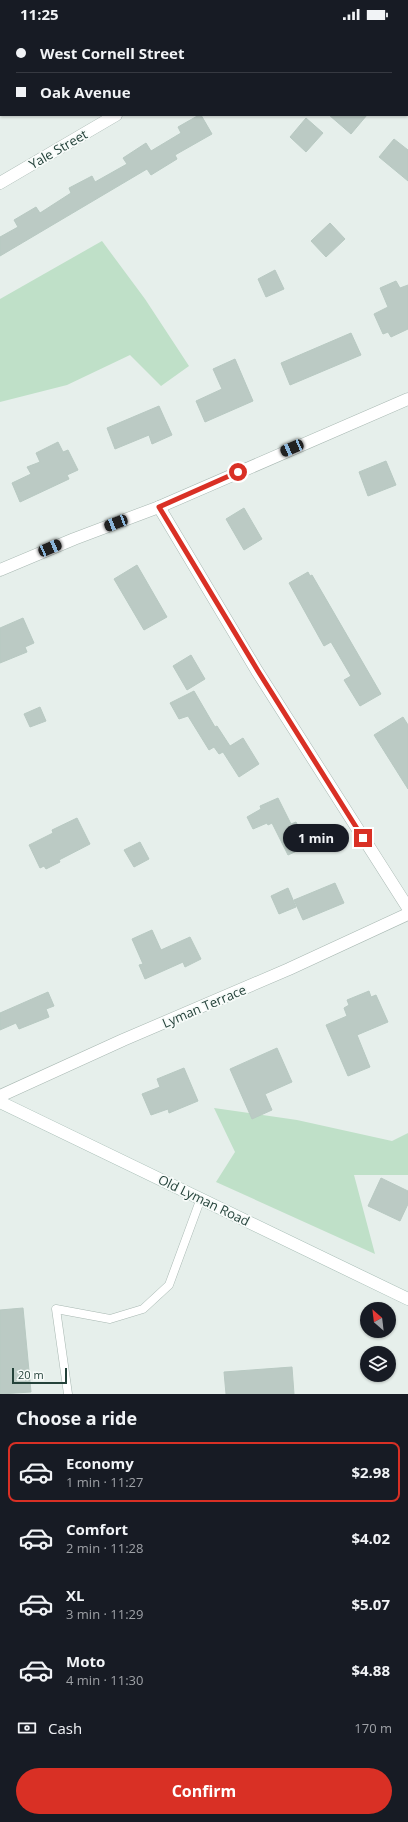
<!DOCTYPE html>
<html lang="en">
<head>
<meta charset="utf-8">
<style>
  :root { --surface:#171b24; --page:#242831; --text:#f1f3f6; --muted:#9ea1a6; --line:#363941; --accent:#d93025 }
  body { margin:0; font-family:"Open Sans",sans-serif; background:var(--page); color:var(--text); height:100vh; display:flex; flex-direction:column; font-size:15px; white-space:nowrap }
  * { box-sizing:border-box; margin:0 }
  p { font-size:13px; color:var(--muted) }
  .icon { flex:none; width:22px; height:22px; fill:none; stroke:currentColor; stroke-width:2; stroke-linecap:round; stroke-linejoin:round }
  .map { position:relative; height:1366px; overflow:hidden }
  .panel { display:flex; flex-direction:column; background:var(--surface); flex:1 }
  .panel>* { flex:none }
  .banner { position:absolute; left:0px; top:0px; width:408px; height:88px; box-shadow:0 1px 3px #0004; display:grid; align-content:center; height:88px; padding:0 16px; background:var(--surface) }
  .needle { width:26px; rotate:332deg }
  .tools { position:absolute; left:360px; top:1274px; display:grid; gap:8px }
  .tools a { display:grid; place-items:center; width:36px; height:36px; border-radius:50%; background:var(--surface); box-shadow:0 1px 3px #0004; font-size:20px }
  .scale { position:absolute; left:12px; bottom:10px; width:55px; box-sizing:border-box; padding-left:4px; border:2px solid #24423a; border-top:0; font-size:11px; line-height:14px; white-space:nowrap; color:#24423a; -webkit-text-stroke:3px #f7fbf9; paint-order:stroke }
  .end { position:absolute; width:18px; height:18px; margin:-9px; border:5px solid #d93025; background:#fff; box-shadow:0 0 0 2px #fff }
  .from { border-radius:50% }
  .bubble { position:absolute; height:28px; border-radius:14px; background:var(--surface); box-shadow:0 1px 3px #0004; font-size:13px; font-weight:700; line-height:28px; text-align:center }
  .car { position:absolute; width:12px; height:24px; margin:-12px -6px; border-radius:5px; box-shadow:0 0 3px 1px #0007; background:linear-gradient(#222 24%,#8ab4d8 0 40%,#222 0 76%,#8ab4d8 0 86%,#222 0) }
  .banner b { display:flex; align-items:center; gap:14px; height:38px; font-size:15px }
  .banner b+b { border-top:1px solid var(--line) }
  .banner i { width:10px; height:10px; background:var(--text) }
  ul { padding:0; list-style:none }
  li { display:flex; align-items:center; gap:12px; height:60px; margin:0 8px 6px; padding:0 8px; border:2px solid transparent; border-radius:8px }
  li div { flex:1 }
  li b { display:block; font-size:15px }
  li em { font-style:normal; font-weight:700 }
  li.on { border-color:var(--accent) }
  li>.icon { width:36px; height:36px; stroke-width:1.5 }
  h2 { padding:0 16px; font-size:18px; line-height:48px }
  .pay { display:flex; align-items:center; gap:10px; height:44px; padding:0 16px; font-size:15px }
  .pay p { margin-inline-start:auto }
  .button { display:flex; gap:8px; margin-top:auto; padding:8px 16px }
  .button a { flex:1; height:46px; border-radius:24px; background:var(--accent); color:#fff; font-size:16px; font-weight:700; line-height:46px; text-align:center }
  .status { display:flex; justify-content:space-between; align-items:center; height:28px; padding:0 20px; background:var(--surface); direction:ltr }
  .status svg { height:11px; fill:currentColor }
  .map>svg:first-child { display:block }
  .green { fill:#bfe0c8 }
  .building { fill:#bbcac4; stroke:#b8c9c2 }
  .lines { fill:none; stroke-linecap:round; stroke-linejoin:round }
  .lane-casing { stroke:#a8b8b2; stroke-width:9 }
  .street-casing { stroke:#a8b8b2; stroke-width:13 }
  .secondary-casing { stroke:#a4bbb3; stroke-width:13 }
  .lane { stroke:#fff; stroke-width:8 }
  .street { stroke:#fff; stroke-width:12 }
  .secondary { stroke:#fff; stroke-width:12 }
  .route { stroke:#d93025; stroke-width:5 }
  .labels { text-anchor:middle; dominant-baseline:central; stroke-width:3.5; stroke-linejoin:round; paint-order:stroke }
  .street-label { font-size:13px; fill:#24423a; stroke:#f7fbf9 }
</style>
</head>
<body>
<div class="status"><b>11:25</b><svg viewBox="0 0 49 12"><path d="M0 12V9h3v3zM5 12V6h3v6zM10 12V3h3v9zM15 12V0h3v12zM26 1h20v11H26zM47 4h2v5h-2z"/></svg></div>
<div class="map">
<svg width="408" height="1366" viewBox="0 0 408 1366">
  <rect width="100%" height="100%" fill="#e6efeb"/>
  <g class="green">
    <polygon points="102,213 145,271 189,338 161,358 130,327 67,357 0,374 0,271"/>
    <polygon points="214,1080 297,1092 392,1113 408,1105 408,1147 354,1147 375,1226 216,1154 235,1124"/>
  </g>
  <g class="building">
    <polygon points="199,87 201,87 212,106 175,127 177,131 151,147 147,141 0,228 0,209 18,199 14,192 36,179 40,185 71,165 69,160 92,148 95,154 127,136 123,130 146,115 151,123 181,105 178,99"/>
    <polygon points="329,87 367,87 351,106"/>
    <polygon points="306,90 323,105 306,124 290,109"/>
    <polygon points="394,111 408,122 408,153 379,129"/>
    <polygon points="330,195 345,211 326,229 311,213"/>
    <polygon points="275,242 284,261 266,269 258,251"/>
    <polygon points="396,253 400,260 408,257 408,301 391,309 388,304 383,306 374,286 388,279 380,260"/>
    <polygon points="351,305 361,327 290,357 281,335"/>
    <polygon points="235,331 253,373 205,394 196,373 222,361 213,341"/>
    <polygon points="159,378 172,407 152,416 149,407 115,421 107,400"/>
    <polygon points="58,414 63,424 68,422 78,442 67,447 69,451 20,474 12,455 31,446 27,439 40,434 36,425"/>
    <polygon points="386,433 396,457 368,468 359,444"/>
    <polygon points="244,480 262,511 244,522 226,491"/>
    <polygon points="137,537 167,589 144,602 114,551"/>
    <polygon points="308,544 310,548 312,547 381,666 360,678 344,652 351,648 331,614 324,618 289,555"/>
    <polygon points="23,590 34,615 25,619 27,624 0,635 0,600"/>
    <polygon points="191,627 205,651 187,662 173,638"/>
    <polygon points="194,663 215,699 217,698 230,718 243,710 259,736 239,749 223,724 219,726 214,719 209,722 188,688 179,691 170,675"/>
    <polygon points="40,679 46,693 30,699 24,686"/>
    <polygon points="403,689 408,697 408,761 374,707"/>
    <polygon points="278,770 291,796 296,794 308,818 288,827 272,795 268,797 267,795 253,801 247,789 261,781 260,778"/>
    <polygon points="77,790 90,816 59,832 60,834 46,841 44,838 40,840 29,817 53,805 52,802"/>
    <polygon points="140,814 149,831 134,839 124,822"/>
    <polygon points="335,855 344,875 303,892 294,872"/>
    <polygon points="288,860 296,879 279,886 271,868"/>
    <polygon points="152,902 161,922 190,909 201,931 185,939 183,934 145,951 139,937 143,936 132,911"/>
    <polygon points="369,963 371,969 376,967 388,994 357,1007 370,1039 348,1048 326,997 347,988 344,980 349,977 347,972"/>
    <polygon points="48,964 54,978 46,981 49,989 19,1001 16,995 0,1002 0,985"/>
    <polygon points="277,1020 292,1054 265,1066 272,1082 252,1091 230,1041"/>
    <polygon points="184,1040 198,1073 169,1085 168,1081 151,1087 142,1066 160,1059 157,1051"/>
    <polygon points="381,1150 408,1163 408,1176 400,1193 368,1178"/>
    <polygon points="23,1280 31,1364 0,1366 0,1282"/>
    <polygon points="292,1339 294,1366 226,1366 224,1344"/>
  </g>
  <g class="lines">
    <defs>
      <polyline id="lane" points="68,1366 56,1281 110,1291 143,1281 169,1257 201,1170"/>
      <g id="street">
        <polyline points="325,0 326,1"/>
        <polyline points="260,1 261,0"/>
        <polyline points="407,66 408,67"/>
        <polyline points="0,155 116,87"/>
        <polyline points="159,479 257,643 408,880"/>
        <polyline points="0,542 74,511 159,479 408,371"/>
        <polyline points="0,1068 123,1012 289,941 408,886"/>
      </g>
      <polyline id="secondary" points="0,1074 408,1271"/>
    </defs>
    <use href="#lane" class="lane-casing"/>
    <use href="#street" class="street-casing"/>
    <use href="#secondary" class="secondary-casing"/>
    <use href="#lane" class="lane"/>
    <use href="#street" class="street"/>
    <use href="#secondary" class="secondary"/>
  </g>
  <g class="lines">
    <polyline class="route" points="238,444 159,479 258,643 363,810"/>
  </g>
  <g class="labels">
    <g class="street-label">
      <text transform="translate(58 121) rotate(-30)">Yale Street</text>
      <text transform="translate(204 978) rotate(-23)">Lyman Terrace</text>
      <text transform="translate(204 1172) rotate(26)">Old Lyman Road</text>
    </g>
  </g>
</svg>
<div class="tools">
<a><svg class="needle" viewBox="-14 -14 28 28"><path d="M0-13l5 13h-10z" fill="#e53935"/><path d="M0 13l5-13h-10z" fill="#9ea1a6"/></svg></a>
<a><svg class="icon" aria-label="layers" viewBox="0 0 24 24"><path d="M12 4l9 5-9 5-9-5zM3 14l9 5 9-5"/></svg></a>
</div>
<div class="scale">20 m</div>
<i class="end from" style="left:238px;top:444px"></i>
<i class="end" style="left:363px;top:810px"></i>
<div class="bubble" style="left:283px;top:796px;width:66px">1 min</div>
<i class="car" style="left:292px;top:420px;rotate:247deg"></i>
<i class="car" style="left:116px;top:495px;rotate:249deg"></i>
<i class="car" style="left:50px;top:520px;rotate:67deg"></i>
<div class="banner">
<b><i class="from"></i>West Cornell Street</b>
<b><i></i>Oak Avenue</b>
</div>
</div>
<section class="panel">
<h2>Choose a ride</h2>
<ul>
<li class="on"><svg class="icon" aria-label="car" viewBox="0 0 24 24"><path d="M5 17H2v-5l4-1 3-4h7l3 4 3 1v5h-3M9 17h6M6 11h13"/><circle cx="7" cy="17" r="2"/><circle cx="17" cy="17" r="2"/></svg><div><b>Economy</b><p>1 min · 11:27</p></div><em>$2.98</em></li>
<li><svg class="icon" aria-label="car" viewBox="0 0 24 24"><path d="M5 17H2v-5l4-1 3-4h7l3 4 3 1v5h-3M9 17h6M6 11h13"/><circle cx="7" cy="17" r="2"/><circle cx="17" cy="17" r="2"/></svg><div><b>Comfort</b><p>2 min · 11:28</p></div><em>$4.02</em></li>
<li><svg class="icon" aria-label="car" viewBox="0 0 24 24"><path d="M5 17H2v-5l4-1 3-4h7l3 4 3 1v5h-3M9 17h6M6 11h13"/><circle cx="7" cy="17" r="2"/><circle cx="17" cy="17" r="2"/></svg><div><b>XL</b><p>3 min · 11:29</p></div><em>$5.07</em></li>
<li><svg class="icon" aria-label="car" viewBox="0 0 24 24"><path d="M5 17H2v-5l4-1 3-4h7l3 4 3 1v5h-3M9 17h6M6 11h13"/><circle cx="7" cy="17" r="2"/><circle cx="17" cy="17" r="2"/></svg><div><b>Moto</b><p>4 min · 11:30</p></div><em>$4.88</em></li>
</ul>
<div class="pay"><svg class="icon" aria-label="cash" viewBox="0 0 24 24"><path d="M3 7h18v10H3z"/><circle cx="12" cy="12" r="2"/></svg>Cash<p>170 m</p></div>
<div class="button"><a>Confirm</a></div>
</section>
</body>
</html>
